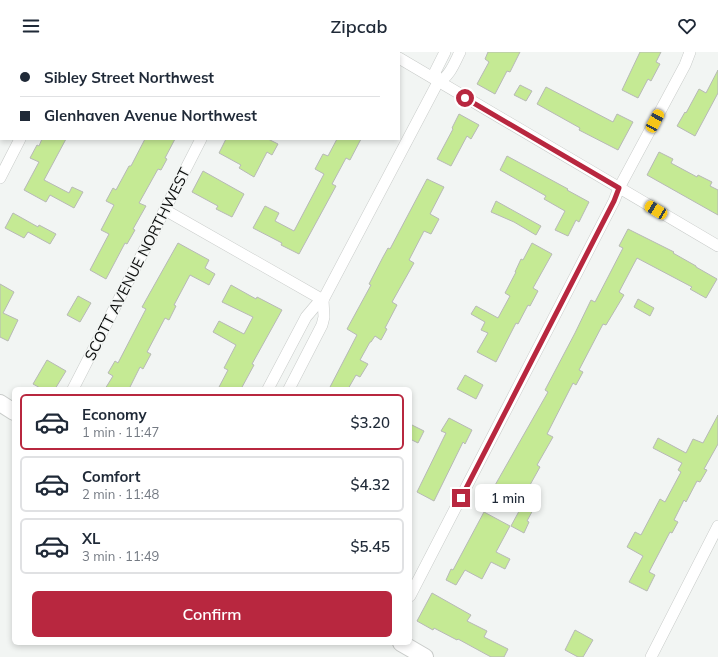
<!DOCTYPE html>
<html lang="en">
<head>
<meta charset="utf-8">
<style>
  :root { --surface:#fff; --page:#f2f2f3; --text:#1f2937; --muted:#747a83; --line:#e0e1e3; --accent:#b8273f }
  body { margin:0; font-family:Mulish,sans-serif; background:var(--page); color:var(--text); height:100vh; display:flex; flex-direction:column; font-size:15px; white-space:nowrap }
  * { box-sizing:border-box; margin:0 }
  p { font-size:13px; color:var(--muted) }
  .icon { flex:none; width:22px; height:22px; fill:none; stroke:currentColor; stroke-width:2; stroke-linecap:round; stroke-linejoin:round }
  .map { position:relative; flex:1; overflow:hidden }
  .drawer { position:absolute; left:12px; top:335px; width:400px; height:258px; display:flex; flex-direction:column; background:var(--surface); border-radius:6px; box-shadow:0 2px 6px #0003 }
  .drawer>* { flex:none }
  .banner { position:absolute; left:0px; top:0px; width:400px; height:88px; box-shadow:0 2px 6px #0003; display:grid; align-content:center; height:88px; padding:0 20px; background:var(--surface) }
  .end { position:absolute; width:18px; height:18px; margin:-9px; border:5px solid #b8273f; background:#fff; box-shadow:0 0 0 2px #fff }
  .from { border-radius:50% }
  .bubble { position:absolute; height:28px; border-radius:6px; background:var(--surface); box-shadow:0 2px 6px #0003; font-size:13px; font-weight:600; line-height:28px; text-align:center }
  .car { position:absolute; width:12px; height:24px; margin:-12px -6px; border-radius:5px; box-shadow:0 0 3px 1px #0007; background:linear-gradient(#f5c518 24%,#345 0 40%,#f5c518 0 76%,#345 0 86%,#f5c518 0) }
  .banner b { display:flex; align-items:center; gap:14px; height:38px; font-size:15px }
  .banner b+b { border-top:1px solid var(--line) }
  .banner i { width:10px; height:10px; background:var(--text) }
  ul { padding:7px 0 0; list-style:none }
  li { display:flex; align-items:center; gap:12px; height:56px; margin:0 8px 6px; padding:0 12px; border:2px solid var(--line); border-radius:6px }
  li div { flex:1 }
  li b { display:block; font-size:15px }
  li em { font-style:normal; font-weight:600 }
  li.selected { border-color:var(--accent) }
  li>.icon { width:36px; height:36px; stroke-width:1.5 }
  .primary-button { display:flex; gap:8px; margin-top:auto; padding:8px 20px }
  .primary-button a { flex:1; height:46px; border-radius:6px; background:var(--accent); color:#fff; font-size:16px; font-weight:600; line-height:46px; text-align:center }
  header { display:flex; justify-content:space-between; align-items:center; height:52px; padding:0 20px; background:var(--surface); font-size:18px; font-weight:600 }
  .map>svg:first-child { display:block }
  .building { fill:#c5ea94; stroke:#b7b9b6 }
  .lines { fill:none; stroke-linecap:round; stroke-linejoin:round }
  .minor-casing { stroke:#c9ccca; stroke-width:12 }
  .secondary-casing { stroke:#c9ccca; stroke-width:18 }
  .minor { stroke:#fff; stroke-width:11 }
  .secondary { stroke:#fff; stroke-width:16 }
  .route { stroke:#b8273f; stroke-width:5 }
  .labels { text-anchor:middle; dominant-baseline:central; stroke-width:3; stroke-linejoin:round; paint-order:stroke }
  .street-label { font-size:15px; fill:#0c0d0d; stroke:#f2f5f3 }
</style>
</head>
<body>
<header><svg class="icon" aria-label="menu" viewBox="0 0 24 24"><path d="M4 6h16M4 12h16M4 18h16"/></svg>Zipcab<svg class="icon" aria-label="heart" viewBox="0 0 24 24"><path d="M12 20l-8-8c-3-5 5-10 8-4 3-6 11-1 8 4z"/></svg></header>
<div class="map">
<svg width="718" height="605" viewBox="0 0 718 605">
  <rect width="100%" height="100%" fill="#f2f5f3"/>
  <g class="building">
    <polygon points="488,0 520,0 510,20 507,19 495,42 477,32 489,10 485,7"/>
    <polygon points="640,0 661,0 656,10 660,12 651,29 648,27 638,46 622,38"/>
    <polygon points="718,18 718,41 695,84 677,74 685,60 686,61 699,37 706,41"/>
    <polygon points="520,33 532,39 526,49 514,43"/>
    <polygon points="546,35 613,70 617,62 633,70 618,98 579,78 580,76 537,52"/>
    <polygon points="459,62 479,73 471,87 467,84 451,114 437,107 453,77 452,76"/>
    <polygon points="42,87 66,87 44,128 69,141 72,135 83,140 74,156 50,143 46,150 24,138 39,110 30,106 37,93 39,94"/>
    <polygon points="145,87 175,87 165,106 167,107 161,118 158,117 139,151 146,154 133,177 135,178 127,192 125,191 106,227 90,218 109,182 101,178 114,153 106,149 113,136 116,138 129,114 131,114"/>
    <polygon points="226,87 268,87 278,92 272,103 267,100 254,125 239,116 241,113 219,101"/>
    <polygon points="337,87 361,87 350,108 346,106 332,132 336,134 299,202 281,193 282,191 253,176 265,154 279,161 275,169 294,179 324,122 315,117 323,102 328,104"/>
    <polygon points="659,100 673,107 671,111 697,125 698,123 712,130 710,134 718,138 718,163 647,123"/>
    <polygon points="507,104 568,137 567,138 589,150 579,170 576,168 568,184 555,178 565,159 544,147 546,144 500,118"/>
    <polygon points="203,119 244,142 232,165 216,157 218,154 192,140"/>
    <polygon points="427,127 444,135 430,162 439,167 431,182 424,179 409,208 414,211 392,250 397,253 385,276 387,277 381,288 375,284 371,290 370,290 360,308 368,312 360,325 356,323 348,337 329,337 357,283 347,277 371,233 369,232 383,205 388,196 390,197"/>
    <polygon points="496,149 541,174 536,183 514,170 491,160"/>
    <polygon points="13,161 38,175 39,173 56,182 50,192 28,180 24,186 5,176"/>
    <polygon points="628,177 674,200 673,201 696,214 696,215 717,227 706,246 690,237 692,235 637,206 619,240 624,243 606,273 603,272 579,318 583,320 576,333 573,331 547,382 553,385 537,413 540,415 521,449 494,435 548,340 545,338 575,281 591,248 595,250 608,225 623,196 619,194"/>
    <polygon points="178,191 209,208 205,216 215,222 209,233 190,223 174,253 176,254 169,268 165,266 147,300 151,302 143,317 140,315 129,337 105,337 113,324 108,321 115,309 118,311 146,257 142,255"/>
    <polygon points="532,191 552,202 533,236 538,239 530,254 528,253 518,272 516,271 496,310 477,300 488,281 481,278 485,270 471,262 476,254 498,266 510,244 505,241 516,220 515,220 521,207 523,208"/>
    <polygon points="0,232 14,240 3,261 18,268 8,289 0,285"/>
    <polygon points="231,233 256,247 257,245 282,258 252,312 254,313 241,337 218,337 228,318 224,316 236,293 213,280 219,269 244,282 253,265 222,250"/>
    <polygon points="78,244 91,251 80,270 67,263"/>
    <polygon points="638,247 654,256 650,264 634,255"/>
    <polygon points="47,308 66,319 55,337 42,337 33,332"/>
    <polygon points="465,323 483,333 476,347 457,337"/>
    <polygon points="718,363 718,392 704,417 707,418 700,430 697,429 686,450 684,448 674,468 678,470 672,481 670,480 649,520 655,523 647,539 629,530 643,504 627,495 635,480 641,483 660,447 665,450 681,420 678,418 682,411 653,396 658,386 686,401 693,387 703,391"/>
    <polygon points="449,366 472,378 465,392 463,390 434,449 417,440 446,381 441,379"/>
    <polygon points="410,372 424,379 418,391 410,387"/>
    <polygon points="524,450 534,456 527,469 529,470 524,481 511,474"/>
    <polygon points="484,460 510,474 496,500 510,507 505,517 491,510 482,527 465,518 456,533 446,528 451,517 453,518"/>
    <polygon points="432,541 471,563 467,569 487,579 484,585 508,597 504,605 491,605 458,587 457,588 434,576 433,578 417,569"/>
    <polygon points="575,578 593,588 583,605 578,605 565,598"/>
  </g>
  <g class="lines">
    <defs>
      <g id="minor">
        <polyline points="390,0 391,1"/>
        <polyline points="64,1 64,0"/>
        <polyline points="245,1 246,0"/>
        <polyline points="399,6 718,194"/>
        <path d="M438,30c11,-4 17,-20 22,-30"/>
        <polyline points="0,126 20,87"/>
        <polyline points="165,158 323,248"/>
        <polyline points="73,337 201,87"/>
        <polyline points="268,337 306,265 317,252 323,248"/>
        <polyline points="289,337 322,273 324,265 323,248 438,30 435,20 445,0"/>
        <polyline points="410,544 614,149 619,136 685,13 690,0"/>
        <polyline points="651,605 718,474"/>
      </g>
      <g id="secondary">
        <polyline points="0,351 14,360"/>
        <polyline points="401,591 425,605"/>
      </g>
    </defs>
    <use href="#minor" class="minor-casing"/>
    <use href="#secondary" class="secondary-casing"/>
    <use href="#minor" class="minor"/>
    <use href="#secondary" class="secondary"/>
  </g>
  <g class="lines">
    <polyline class="route" points="461,446 614,149 619,136 465,46"/>
  </g>
  <g class="labels">
    <g class="street-label">
      <text transform="translate(137 212) rotate(-63)">SCOTT AVENUE NORTHWEST</text>
    </g>
  </g>
</svg>
<i class="end from" style="left:465px;top:46px"></i>
<i class="end" style="left:461px;top:446px"></i>
<div class="bubble" style="left:475px;top:432px;width:66px">1 min</div>
<i class="car" style="left:655px;top:69px;rotate:28deg"></i>
<i class="car" style="left:656px;top:158px;rotate:301deg"></i>
<div class="banner">
<b><i class="from"></i>Sibley Street Northwest</b>
<b><i></i>Glenhaven Avenue Northwest</b>
</div>
<section class="drawer">
<ul>
<li class="selected"><svg class="icon" aria-label="car" viewBox="0 0 24 24"><path d="M5 17H2v-5l4-1 3-4h7l3 4 3 1v5h-3M9 17h6M6 11h13"/><circle cx="7" cy="17" r="2"/><circle cx="17" cy="17" r="2"/></svg><div><b>Economy</b><p>1 min · 11:47</p></div><em>$3.20</em></li>
<li><svg class="icon" aria-label="car" viewBox="0 0 24 24"><path d="M5 17H2v-5l4-1 3-4h7l3 4 3 1v5h-3M9 17h6M6 11h13"/><circle cx="7" cy="17" r="2"/><circle cx="17" cy="17" r="2"/></svg><div><b>Comfort</b><p>2 min · 11:48</p></div><em>$4.32</em></li>
<li><svg class="icon" aria-label="car" viewBox="0 0 24 24"><path d="M5 17H2v-5l4-1 3-4h7l3 4 3 1v5h-3M9 17h6M6 11h13"/><circle cx="7" cy="17" r="2"/><circle cx="17" cy="17" r="2"/></svg><div><b>XL</b><p>3 min · 11:49</p></div><em>$5.45</em></li>
</ul>
<div class="primary-button"><a>Confirm</a></div>
</section>
</div>
</body>
</html>
